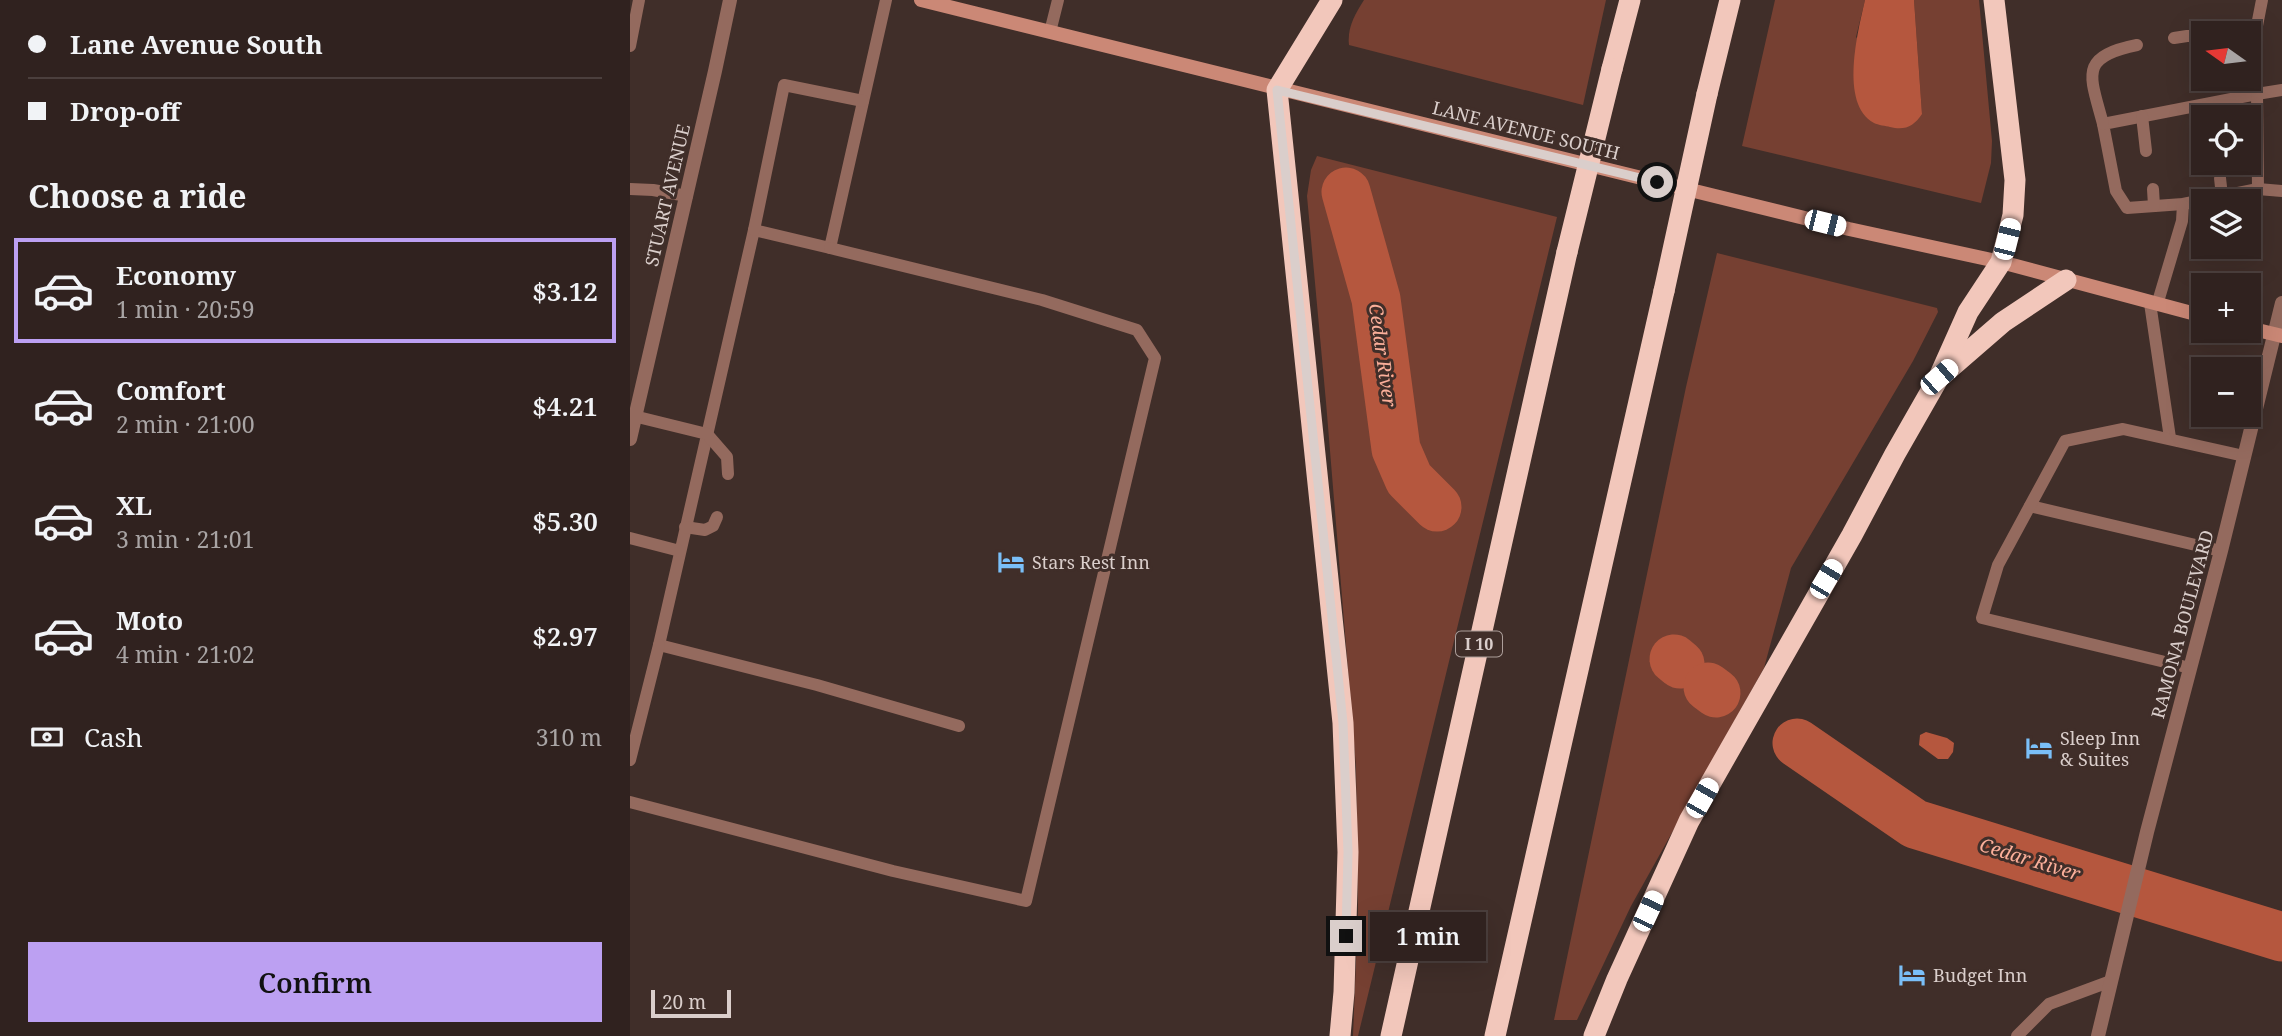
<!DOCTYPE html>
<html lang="en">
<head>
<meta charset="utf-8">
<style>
  :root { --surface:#30221f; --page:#3c2f2c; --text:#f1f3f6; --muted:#a8a4a4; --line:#4b3f3d; --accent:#bca0f2 }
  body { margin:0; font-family:"Noto Serif",serif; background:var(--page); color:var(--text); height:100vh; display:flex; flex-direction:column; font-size:26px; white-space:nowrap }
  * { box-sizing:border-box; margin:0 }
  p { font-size:23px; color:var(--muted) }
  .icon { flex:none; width:38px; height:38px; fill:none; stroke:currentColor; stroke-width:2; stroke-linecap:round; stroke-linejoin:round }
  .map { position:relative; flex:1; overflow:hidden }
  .drawer { display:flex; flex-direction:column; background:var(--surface); width:630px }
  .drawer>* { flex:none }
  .top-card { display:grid; align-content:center; height:154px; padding:0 28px; background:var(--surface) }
  .needle { width:46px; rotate:284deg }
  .fabs { position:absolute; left:1561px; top:21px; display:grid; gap:14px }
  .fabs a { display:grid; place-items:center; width:70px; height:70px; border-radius:0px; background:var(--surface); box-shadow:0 7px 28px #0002,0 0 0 2px var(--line); font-size:35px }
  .scale { position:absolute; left:21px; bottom:18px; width:80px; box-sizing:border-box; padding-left:7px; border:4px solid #dacecb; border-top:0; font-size:19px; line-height:24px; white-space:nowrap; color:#dacecb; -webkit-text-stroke:5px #402e29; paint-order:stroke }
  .end { position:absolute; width:32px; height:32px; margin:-16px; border:9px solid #dacecb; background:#111; box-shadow:0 0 0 4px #111 }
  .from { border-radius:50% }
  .bubble { position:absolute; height:49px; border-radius:0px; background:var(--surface); box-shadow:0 7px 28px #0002,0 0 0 2px var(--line); font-size:23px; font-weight:600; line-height:49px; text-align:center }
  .car { position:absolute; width:21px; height:42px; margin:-21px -10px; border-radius:9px; box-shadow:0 0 5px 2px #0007; background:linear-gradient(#fff 24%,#345 0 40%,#fff 0 76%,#345 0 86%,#fff 0) }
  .top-card b { display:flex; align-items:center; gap:24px; height:66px; font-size:26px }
  .top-card b+b { border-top:2px solid var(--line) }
  .top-card i { width:18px; height:18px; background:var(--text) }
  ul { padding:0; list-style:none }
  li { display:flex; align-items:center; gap:21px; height:105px; margin:0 14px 10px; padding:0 14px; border:4px solid transparent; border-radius:0px }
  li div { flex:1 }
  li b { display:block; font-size:26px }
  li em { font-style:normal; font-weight:600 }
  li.on { border-color:var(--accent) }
  li>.icon { width:63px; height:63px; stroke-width:1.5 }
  h2 { padding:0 28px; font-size:32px; line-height:84px }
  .pay { display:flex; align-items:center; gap:18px; height:77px; padding:0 28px; font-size:26px }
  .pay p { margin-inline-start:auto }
  .cta { display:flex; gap:14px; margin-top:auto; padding:14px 28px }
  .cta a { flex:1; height:80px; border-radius:0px; background:var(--accent); color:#111; font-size:28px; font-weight:600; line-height:80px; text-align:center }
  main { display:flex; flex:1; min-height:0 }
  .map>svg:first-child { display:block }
  .green { fill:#764032 }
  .water { fill:#b5573e }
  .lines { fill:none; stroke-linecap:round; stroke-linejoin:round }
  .river { stroke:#b5573e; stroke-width:49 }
  .service { stroke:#946a5e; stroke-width:12 }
  .minor { stroke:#946a5e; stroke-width:14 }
  .tertiary { stroke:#946a5e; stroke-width:14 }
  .secondary { stroke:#cb8876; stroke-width:14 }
  .motorway { stroke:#f2c7bb; stroke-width:21 }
  .motorway-bridge { stroke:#f2c7bb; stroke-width:21 }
  .route { stroke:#dacecb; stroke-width:9 }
  .labels { text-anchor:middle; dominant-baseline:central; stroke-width:6; stroke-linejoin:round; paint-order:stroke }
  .shield { fill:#402e29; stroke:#ac9e9a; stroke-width:2 }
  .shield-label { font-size:16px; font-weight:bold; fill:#dacecb }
  .street-label { font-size:18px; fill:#dacecb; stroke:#402e29 }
  .poi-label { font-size:18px; fill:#dacecb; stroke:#402e29; text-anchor:start }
  .water-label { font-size:19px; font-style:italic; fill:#fbaf9a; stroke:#402e29 }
</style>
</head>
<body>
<main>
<section class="drawer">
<div class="top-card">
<b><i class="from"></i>Lane Avenue South</b>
<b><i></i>Drop-off</b>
</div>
<h2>Choose a ride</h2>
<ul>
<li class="on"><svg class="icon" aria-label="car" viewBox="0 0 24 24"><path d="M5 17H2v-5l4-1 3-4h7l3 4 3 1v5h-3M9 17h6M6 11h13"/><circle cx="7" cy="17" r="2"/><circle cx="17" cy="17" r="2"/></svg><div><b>Economy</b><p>1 min · 20:59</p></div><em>$3.12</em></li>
<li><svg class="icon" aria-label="car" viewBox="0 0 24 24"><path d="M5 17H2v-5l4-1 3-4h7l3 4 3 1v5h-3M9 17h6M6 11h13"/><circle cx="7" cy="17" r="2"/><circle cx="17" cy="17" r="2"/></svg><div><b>Comfort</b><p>2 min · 21:00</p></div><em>$4.21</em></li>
<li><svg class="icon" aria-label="car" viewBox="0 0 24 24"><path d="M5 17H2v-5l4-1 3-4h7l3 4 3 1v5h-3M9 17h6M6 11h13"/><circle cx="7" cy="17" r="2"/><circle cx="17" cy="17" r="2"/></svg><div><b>XL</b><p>3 min · 21:01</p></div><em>$5.30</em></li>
<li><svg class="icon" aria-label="car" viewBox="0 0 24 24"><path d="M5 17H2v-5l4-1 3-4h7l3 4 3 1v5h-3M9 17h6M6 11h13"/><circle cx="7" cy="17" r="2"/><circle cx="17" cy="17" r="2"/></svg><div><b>Moto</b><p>4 min · 21:02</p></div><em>$2.97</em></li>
</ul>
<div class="pay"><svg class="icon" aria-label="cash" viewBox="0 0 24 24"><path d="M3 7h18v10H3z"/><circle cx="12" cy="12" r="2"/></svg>Cash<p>310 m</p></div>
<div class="cta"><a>Confirm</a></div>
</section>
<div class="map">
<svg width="1652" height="1036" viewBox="0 0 1652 1036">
  <rect width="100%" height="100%" fill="#402e29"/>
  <g class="green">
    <path d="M734,0h242l-23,105 -234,-60c-2,-17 6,-31 15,-45z"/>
    <polygon points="1145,0 1235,0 1226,37 1292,114 1284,0 1349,0 1362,141 1361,163 1351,203 1112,146"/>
    <polygon points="687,156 927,217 728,1036 723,1036 728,912 726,767 696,402 677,196 681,170"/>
    <polygon points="1087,253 1307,308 1308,312 1283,361 1161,568 1134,668 1001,906 947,1020 924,1020 1056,387"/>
  </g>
  <g class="water">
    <path d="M1235,0h49l8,114c-8,12 -17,17 -32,13 -4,-1 -12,-2 -16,-4 -35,-19 -16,-92 -9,-123z"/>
    <polygon points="1296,732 1317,738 1324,743 1323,752 1318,759 1308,759 1289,745 1290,735"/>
  </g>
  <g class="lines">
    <g class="river">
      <polyline points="716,192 746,299 766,449 779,479 807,507"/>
      <polyline points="1044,659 1050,664"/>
      <polyline points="1078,687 1086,693"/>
      <polyline points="1167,743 1285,824 1652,937"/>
    </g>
    <g class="service">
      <polyline points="256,0 200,248 124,230 29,645 187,685 329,726"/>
      <polyline points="1632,0 1623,46 1627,94 1473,124 1486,191 1497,208 1553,204 1628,189 1652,191"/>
      <polyline points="420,32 428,0"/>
      <polyline points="1544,38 1557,36 1573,36"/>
      <polyline points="0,46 9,0"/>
      <polyline points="1512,116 1516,151"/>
      <path d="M1473,124c-13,-49 -25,-67 34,-79"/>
      <polyline points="1590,178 1592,196"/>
      <polyline points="0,189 23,190 57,196"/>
      <polyline points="1523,189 1524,206"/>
      <polyline points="1628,189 1627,94 1652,90"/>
      <polyline points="124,230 154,85 233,101"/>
      <polyline points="1520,303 1540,438"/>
      <polyline points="1527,305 1552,221 1553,204"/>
      <polyline points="0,415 77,434 97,457 98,474"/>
      <polyline points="1400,506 1591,551"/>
      <polyline points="55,527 75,530 83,526 87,517"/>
      <polyline points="0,538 50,551"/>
      <polyline points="1560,668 1352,618 1368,565 1435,441 1493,429 1614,456"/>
      <polyline points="0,760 29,645"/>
      <polyline points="0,802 263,871 396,901 525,358 507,330 412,300 200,248"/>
      <polyline points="1387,1036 1419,1004 1481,981"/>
    </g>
    <polyline class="minor" points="0,439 85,71 100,0"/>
    <polyline class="tertiary" points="1468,1036 1517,832 1591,551 1652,303"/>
    <g class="secondary">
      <polyline points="291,0 979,170 1219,229 1371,262 1573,316"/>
      <polyline points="1619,328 1652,336"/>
    </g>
    <g class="motorway">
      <polyline points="702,0 647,90 713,723 718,852 714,992 710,1036"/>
      <polyline points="982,69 1000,0"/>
      <polyline points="1077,94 1100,0"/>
      <polyline points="1313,374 1373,322 1436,280"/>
      <polyline points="761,1036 937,252"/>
      <polyline points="865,1036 1034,291"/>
      <polyline points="964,1036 987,979 1059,821 1222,535 1265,454 1309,377 1338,312 1371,262 1383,215 1385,180 1364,0"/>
    </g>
    <g class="motorway-bridge">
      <polyline points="937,252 982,69"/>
      <polyline points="1034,291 1077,94"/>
    </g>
  </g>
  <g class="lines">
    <polyline class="route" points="716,936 718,852 713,723 647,90 1027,182"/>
  </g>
  <defs>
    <symbol id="hotel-bare" viewBox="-9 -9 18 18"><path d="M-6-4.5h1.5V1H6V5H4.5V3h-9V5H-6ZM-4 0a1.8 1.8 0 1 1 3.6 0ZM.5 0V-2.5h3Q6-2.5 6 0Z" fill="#7abff8" stroke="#402e29" stroke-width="2.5" paint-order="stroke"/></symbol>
  </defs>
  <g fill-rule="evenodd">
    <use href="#hotel-bare" x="362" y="543" width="38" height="38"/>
    <use href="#hotel-bare" x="1390" y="729" width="38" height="38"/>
    <use href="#hotel-bare" x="1263" y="956" width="38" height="38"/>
  </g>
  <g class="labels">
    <rect class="shield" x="826" y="631.5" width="46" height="25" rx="5"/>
    <g class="shield-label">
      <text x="849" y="644">I 10</text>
    </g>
    <g class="street-label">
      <text transform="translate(896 130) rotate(14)">LANE AVENUE SOUTH</text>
      <text transform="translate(37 195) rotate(-77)">STUART AVENUE</text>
      <text transform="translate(1552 624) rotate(-75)">RAMONA BOULEVARD</text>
    </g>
    <g class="poi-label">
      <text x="402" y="562">Stars Rest Inn</text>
      <text x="1430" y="738">Sleep Inn<tspan x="1430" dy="21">&amp; Suites</tspan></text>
      <text x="1303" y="975">Budget Inn</text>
    </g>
    <g class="water-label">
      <text transform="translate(753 355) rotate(82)">Cedar River</text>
      <text transform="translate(1400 859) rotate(17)">Cedar River</text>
    </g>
  </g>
</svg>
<div class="fabs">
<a><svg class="needle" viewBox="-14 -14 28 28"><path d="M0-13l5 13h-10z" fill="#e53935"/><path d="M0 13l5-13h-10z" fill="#a8a4a4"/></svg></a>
<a><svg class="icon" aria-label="locate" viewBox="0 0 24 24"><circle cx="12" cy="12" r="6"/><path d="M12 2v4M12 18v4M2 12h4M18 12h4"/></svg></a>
<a><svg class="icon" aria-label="layers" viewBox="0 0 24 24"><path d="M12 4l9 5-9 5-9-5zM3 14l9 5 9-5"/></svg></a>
<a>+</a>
<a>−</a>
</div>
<div class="scale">20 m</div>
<i class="end from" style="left:1027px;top:182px"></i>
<i class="end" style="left:716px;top:936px"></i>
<div class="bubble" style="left:740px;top:912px;width:116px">1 min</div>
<i class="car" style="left:1195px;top:223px;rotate:104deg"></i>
<i class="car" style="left:1377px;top:239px;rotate:14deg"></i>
<i class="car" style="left:1309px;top:377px;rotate:49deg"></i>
<i class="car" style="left:1196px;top:579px;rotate:31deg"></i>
<i class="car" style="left:1072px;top:798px;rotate:30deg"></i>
<i class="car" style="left:1018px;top:911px;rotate:25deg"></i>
</div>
</main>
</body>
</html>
